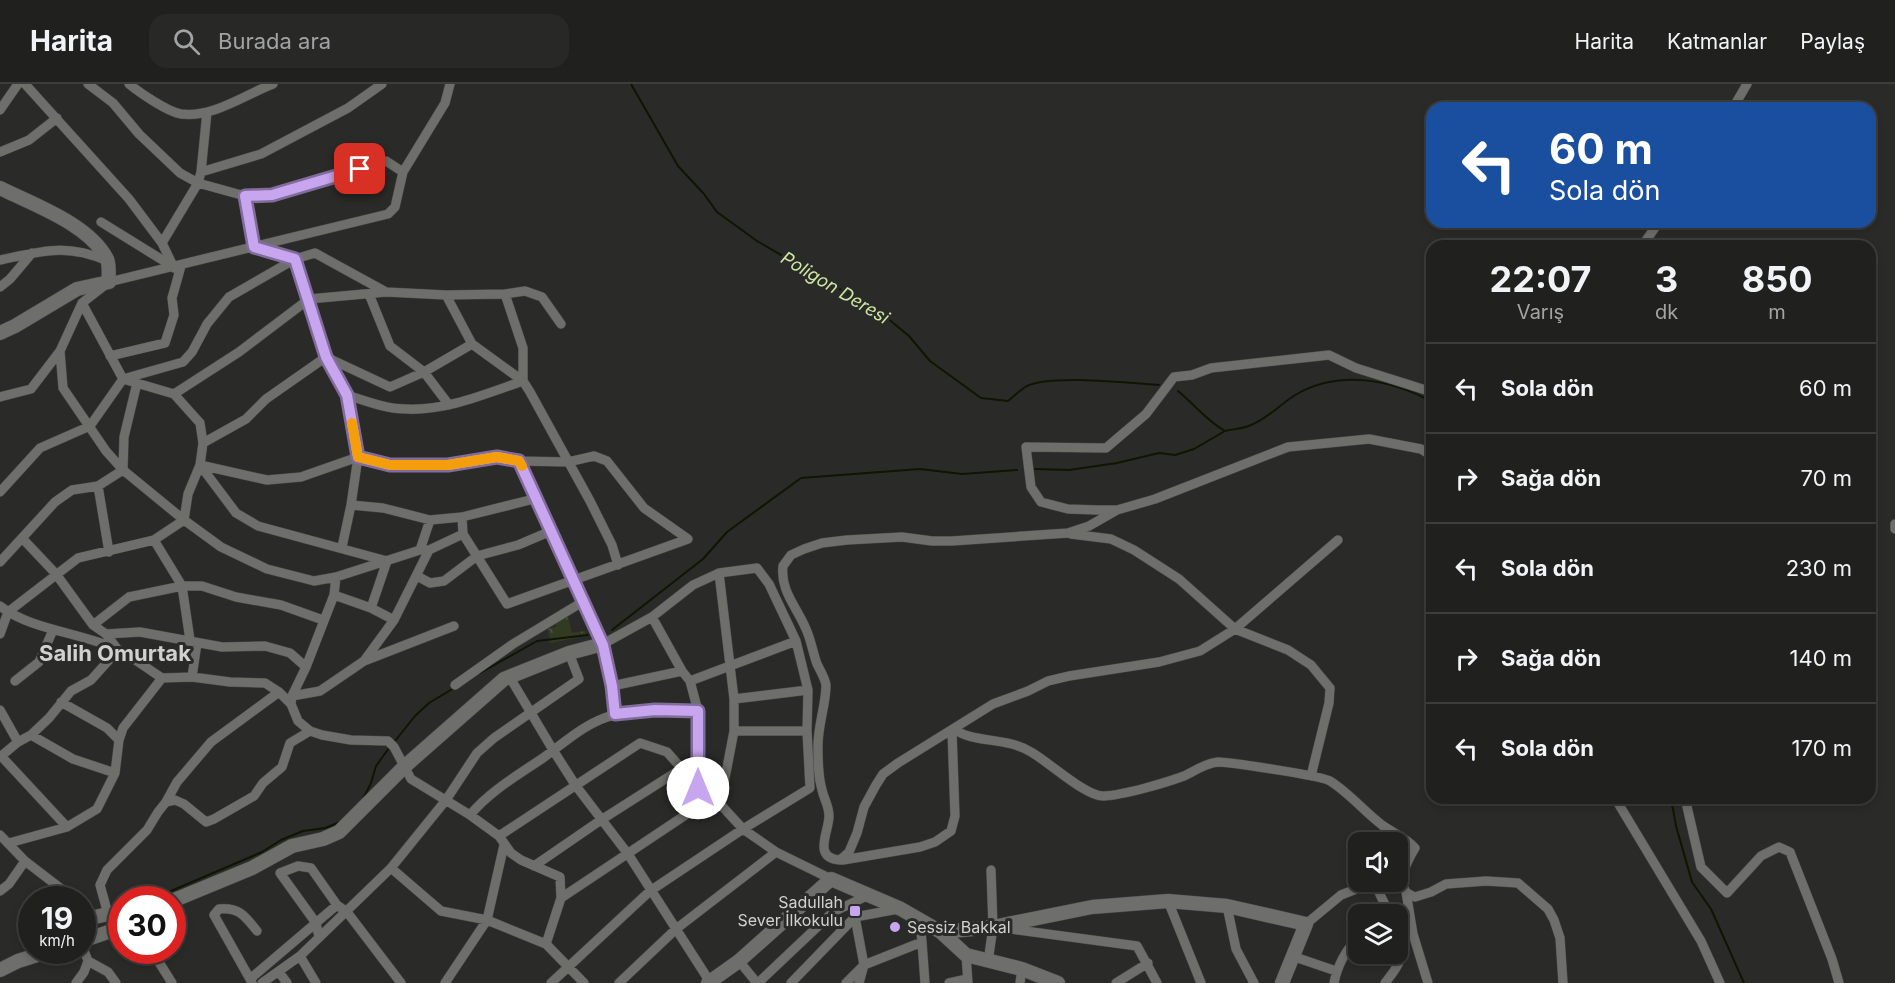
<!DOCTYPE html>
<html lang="tr">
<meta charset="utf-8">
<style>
:root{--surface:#20201e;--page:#282827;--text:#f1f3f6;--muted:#a2a3a4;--line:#3d3e3c}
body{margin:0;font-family:Inter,sans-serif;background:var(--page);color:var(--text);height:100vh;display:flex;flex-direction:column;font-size:22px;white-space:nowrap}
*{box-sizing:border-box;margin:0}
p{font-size:20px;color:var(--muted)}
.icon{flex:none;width:33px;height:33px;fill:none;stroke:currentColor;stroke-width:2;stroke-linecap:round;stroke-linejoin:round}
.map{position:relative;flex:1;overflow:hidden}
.details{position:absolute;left:1426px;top:156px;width:450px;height:564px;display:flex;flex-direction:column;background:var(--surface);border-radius:18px;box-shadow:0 3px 9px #0003,0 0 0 2px var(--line)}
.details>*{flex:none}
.hud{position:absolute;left:1426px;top:18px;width:450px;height:126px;border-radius:18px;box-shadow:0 3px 9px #0003,0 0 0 2px var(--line);background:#1a4fa0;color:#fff;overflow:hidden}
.tools{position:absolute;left:1348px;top:748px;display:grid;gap:12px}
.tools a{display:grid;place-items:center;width:60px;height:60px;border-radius:12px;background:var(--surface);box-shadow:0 3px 9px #0003,0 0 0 2px var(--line);font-size:30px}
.speed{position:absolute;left:18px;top:802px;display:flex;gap:12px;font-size:30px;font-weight:700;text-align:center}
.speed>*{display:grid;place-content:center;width:78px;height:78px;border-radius:50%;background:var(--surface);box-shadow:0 3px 9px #0003,0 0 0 2px var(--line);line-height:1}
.speed small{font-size:15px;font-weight:400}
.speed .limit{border:9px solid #d22;background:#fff;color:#111}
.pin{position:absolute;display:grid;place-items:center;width:51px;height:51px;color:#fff;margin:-26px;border-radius:12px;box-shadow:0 3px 9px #0006}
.me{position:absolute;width:66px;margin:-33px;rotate:0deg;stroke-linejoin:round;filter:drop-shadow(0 0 4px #0008)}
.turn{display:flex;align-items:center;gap:21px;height:126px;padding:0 24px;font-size:27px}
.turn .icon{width:78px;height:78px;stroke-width:2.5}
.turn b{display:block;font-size:42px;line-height:51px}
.eta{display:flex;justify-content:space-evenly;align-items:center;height:102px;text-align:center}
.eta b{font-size:36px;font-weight:700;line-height:42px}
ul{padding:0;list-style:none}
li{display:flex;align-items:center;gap:18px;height:90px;padding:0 24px;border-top:2px solid var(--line)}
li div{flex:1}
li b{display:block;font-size:22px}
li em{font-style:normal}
header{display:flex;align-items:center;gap:36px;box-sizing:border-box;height:84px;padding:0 30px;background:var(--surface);border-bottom:2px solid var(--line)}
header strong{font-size:28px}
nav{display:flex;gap:33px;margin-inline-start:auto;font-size:21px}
.search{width:420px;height:54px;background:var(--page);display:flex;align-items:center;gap:15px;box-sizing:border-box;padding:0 21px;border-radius:18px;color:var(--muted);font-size:22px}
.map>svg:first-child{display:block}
.forest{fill:url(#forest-crowns)}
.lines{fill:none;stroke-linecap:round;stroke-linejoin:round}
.stream{stroke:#0e1600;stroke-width:2}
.street-casing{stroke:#474946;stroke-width:10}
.secondary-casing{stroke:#474946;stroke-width:15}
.street{stroke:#6e6f6b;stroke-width:9}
.secondary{stroke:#6e6f6b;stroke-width:14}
.route-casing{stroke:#816c9b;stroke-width:15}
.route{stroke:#c7a6ef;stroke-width:10}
.slow{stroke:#f59e0b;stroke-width:10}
.poi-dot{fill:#c7a6ef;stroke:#2a2b28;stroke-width:2}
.labels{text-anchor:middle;stroke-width:6;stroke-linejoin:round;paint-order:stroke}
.poi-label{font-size:16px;fill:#d1d2cf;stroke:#2a2b28;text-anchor:end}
.water-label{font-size:18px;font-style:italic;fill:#cfe8a4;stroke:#2a2b28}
.district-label{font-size:22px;font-weight:bold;fill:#d1d2cf;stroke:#2a2b28}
</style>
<header>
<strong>Harita</strong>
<div class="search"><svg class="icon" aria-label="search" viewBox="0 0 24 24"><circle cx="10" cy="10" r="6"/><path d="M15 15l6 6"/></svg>Burada ara</div>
<nav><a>Harita</a><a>Katmanlar</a><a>Paylaş</a></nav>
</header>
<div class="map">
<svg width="1895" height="899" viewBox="0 0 1895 899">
<defs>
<pattern id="forest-crowns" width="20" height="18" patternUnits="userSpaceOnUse" patternTransform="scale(1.5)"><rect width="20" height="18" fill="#323b22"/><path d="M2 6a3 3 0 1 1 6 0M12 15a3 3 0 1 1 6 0" fill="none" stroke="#4f5641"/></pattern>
</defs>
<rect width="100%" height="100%" fill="#2a2b28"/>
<path class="forest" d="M568,533L572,549L585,547L586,552L550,559L548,545L556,543L555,536Z"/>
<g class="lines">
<path class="stream" d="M631,0L678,82L704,110L717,128L757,157L881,229L909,252L930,277L981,314L1008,317C1014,312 1020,306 1027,302C1050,290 1130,299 1159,301
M1178,307C1194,320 1207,337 1225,347C1233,345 1243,345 1251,341C1269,334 1281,319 1297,310C1339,286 1391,295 1432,318
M1035,385L1069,386L1117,379L1159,369L1175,371L1194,365L1225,347
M612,546L703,475L727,448L801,394L920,385L962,390L1017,386
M480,589L537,557L588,551
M395,657L415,632L429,619L454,604
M1671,714L1676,742L1692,798L1711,825L1744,899
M363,715L371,699L376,682L389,664
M119,816L122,812L157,813L262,768L281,756L303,747L325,744L340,738"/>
<g class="street-casing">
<path id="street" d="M25,0L129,115L162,159L174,184
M88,0L113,19L139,50L180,89L198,99L245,112L272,111L386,77L403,88
M129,0C140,9 168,28 181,30C213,34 244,11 273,0
M1733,24L1747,0
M0,26L18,0
M0,68L29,56L57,34
M201,88L261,70L348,24L382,0
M245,112L253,163L295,175L315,169L386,208L446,211L505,210L525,207L542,213L561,240
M101,138L172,182
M162,159L198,99L201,88L207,28
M1642,162L1659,138
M0,176C43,167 66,159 108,177
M0,203L10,195L32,169
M369,210L390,262L424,288L449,321
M446,211L472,260L523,297L530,308L590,417L612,461L618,481
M82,219L123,295L174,310
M60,267L63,304L106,367L123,386L184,436L221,463L267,485L314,497L336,493L420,466H429L463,450L462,433L538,414
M110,272L165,259L174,231L172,214L181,182
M1432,308L1356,284L1329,271L1211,284L1192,291L1174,293L1146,330L1106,364L1026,363L1031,403L1041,418L1068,425L1097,426H1117L1155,415L1288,363L1369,355L1421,365L1432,372
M347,311C366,317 386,325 406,325C446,327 485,310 523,297V264L505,210
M0,313L31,305L60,267L82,219L109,198L388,130L395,123L403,88L445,19L450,0
M203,359L246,335L266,315L326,273L390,303L424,288L472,260
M519,377L603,560L612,602L615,631
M200,381L267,396L301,393L358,373L390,381H449L497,373L519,377L568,378L594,372L607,377L644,424L688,455L507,520L463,450
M200,381L236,429L258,442L387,477L371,524
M98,402L109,468
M0,408L40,364L90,342L123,295L183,278L192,268L207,240L229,213L295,175L326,273L347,311L358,373L351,421L342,463
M351,421L383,424L430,436L462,433
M1117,426L1089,442L1068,449L952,457H932L902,453L847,456L822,459L804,465L791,471L783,482C780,507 797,523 806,545C811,556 813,569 817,580C820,586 825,594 826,601C826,622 817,643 818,665C818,679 818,692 822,706C824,715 829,722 829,732C829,748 812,774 840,776L849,768L857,749L864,723L876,701L883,690L898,679L993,620L1028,607L1048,597L1069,592L1159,578L1200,567L1235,545L1338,456
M1895,440V445
M1071,450L1111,455L1134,466L1179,495L1235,545L1288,566L1311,581L1330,604L1329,619L1311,692
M154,456L182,502L190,556
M420,466L430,436
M0,478L55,418L72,406L98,402L123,386L124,353L137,299
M719,489L734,615V647L720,720
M417,492L430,499L444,497L477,472L518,461L551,447
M336,493L334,511L306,583L292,612L291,620L298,637L310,647L322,651L351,656L388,657L394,663L411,695L470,731L499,752L511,769L521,776L560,793L561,814L546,860L584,899
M334,511L371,524L394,536
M0,522C30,546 84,549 119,566C134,574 148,585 162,594
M652,533L682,587L690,597L698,627V703
M93,541L129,513L182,502H202L236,513L281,521L323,536
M0,550L8,528L78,474L154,456L184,436L188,410L200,381L203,359L200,339L174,310L239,268L309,215L386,208
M106,550L140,548L222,563L265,562L290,569L306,583
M364,577L394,536L429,466
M509,592L553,666L576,702L628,770L710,898
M192,593L197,559
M15,597L39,578L53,546
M690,597L796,557
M455,601L513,560L584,517
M612,602L682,587
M292,612L320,607L364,577L454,542
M734,615L808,606
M61,618L107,644L119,656
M0,626L18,658L0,673
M954,645C974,660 1005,652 1031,668C1049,678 1086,713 1104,712C1124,711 1165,699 1184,692C1195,687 1205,679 1218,678C1229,678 1323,692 1330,697C1348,708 1365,728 1382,741C1393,749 1406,754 1415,764C1409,774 1397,796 1406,808C1407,809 1414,813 1415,813L1431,808L1446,800L1486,797L1518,799L1548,825L1554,836L1560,854L1563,899
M734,647H807
M31,651L73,675L115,689
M18,658L31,651L49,634L71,607L91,596L118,566L106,550L93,541L56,490L22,454
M2,673L67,743
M1615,714L1701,857L1720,899
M1685,714L1701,783L1727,809L1761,772L1779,763L1790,768L1832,875L1839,899
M166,718L177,698L211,658L279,608
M470,731C490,707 518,691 543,674C565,658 588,637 614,631C641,624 671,626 698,627
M0,751L25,777L68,810L70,816
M499,752L640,659L667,668L698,703L720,720L743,745L776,768L831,795
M9,759L67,743L97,725L115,689L119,656L123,644L162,594L192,593L230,598L265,599L279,608L291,620
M843,776L920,763L935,758L951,747L955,732L952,647
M534,782L601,736L681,685
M391,784L441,827L487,836L546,860
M0,807L9,800L25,777
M1406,808L1413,850L1428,899
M561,814L711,714
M1168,817L1201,899
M1227,822L1236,865L1254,899
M108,830L100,801L107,786L147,746L158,728L166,718L175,716L184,720L206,738L214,735L254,712L263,699L282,683L290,659L310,647
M1306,840L1341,811L1374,798L1390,831
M1003,844L1137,862L1157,899
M319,853L316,839L280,789L298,782L311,784L337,821L347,828L401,899
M922,858L925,899
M82,861L88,877L108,888L116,899
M152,867L172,899
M966,871L968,899
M300,872L316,899
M1292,872L1336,887
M739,877L757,899
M988,878L993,843L991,786
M279,888L287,899
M250,895L214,831L219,825C239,823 245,832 257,847
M76,899L84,888L88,877
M252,899L250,895L337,821
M262,899L300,872L391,784L446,716L477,669L494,654L579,595L569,569
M445,899L487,836L504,761
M551,899L650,807L743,745L810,704L807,647L808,606L796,557L769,500L757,484L719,489L693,501L652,533L603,560
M619,899L676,845L776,768
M758,899L833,828L869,811
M791,899L855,833L898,825
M846,899L864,881L855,833
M859,899L864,881L922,858L920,837
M949,899L967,895
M1020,899L1022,885
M1116,899L1148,879
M1334,899C1337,883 1346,864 1359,854
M1385,899C1398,882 1405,876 1398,854"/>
</g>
<g class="secondary-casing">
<path id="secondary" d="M0,104C34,121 89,140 107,175C110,182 108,192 109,198L77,205L15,242L0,249
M172,817L252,784L292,762L323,755L339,748L404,683L504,595L569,569L603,560
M82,836L108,830L122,831
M941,848L993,843L1092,823L1168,817L1227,822L1306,840L1282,899
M82,857L111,847L122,840
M0,886L18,877L50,867
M708,899L739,877L831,795L901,825L941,848L966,871L1022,885L1058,899"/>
</g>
<use href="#street" class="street"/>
<use href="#secondary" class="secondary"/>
</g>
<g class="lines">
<g class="route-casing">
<path id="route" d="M360,85L272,111L245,112L254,163L295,175L326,273L347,311L358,373L390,381H448L497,373L519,377L603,561L612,602L615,630L655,626L698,627V704"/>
</g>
<use href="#route" class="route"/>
<path class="slow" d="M352,339L358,373L390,381H448L497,373L519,377L522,382"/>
</g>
<g class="poi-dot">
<rect x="849" y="821" width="12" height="12" rx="3"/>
<circle cx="895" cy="843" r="6"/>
</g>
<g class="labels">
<g class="poi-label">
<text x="843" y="824">Sadullah<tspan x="843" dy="18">Sever İlkokulu</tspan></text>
<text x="907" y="849" text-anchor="start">Sessiz Bakkal</text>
</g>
<g class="water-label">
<text transform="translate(835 204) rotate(31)" y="6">Poligon Deresi</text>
</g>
<g class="district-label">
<text x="115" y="577">Salih Omurtak</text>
</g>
</g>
</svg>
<div class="tools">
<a><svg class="icon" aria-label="sound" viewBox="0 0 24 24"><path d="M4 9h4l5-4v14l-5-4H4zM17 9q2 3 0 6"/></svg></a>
<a><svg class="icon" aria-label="layers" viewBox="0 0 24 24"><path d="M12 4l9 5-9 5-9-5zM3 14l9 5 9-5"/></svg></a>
</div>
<div class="speed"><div>19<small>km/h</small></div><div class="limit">30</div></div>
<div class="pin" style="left:360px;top:85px;background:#d93025"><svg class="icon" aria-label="arrive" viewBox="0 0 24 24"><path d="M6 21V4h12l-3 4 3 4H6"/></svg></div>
<svg class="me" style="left:698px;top:704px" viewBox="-20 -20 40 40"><circle r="19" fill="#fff"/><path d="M0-13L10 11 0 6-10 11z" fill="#c7a6ef"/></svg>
<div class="hud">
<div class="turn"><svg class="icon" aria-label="left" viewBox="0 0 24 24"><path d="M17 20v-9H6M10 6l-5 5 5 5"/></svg><div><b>60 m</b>Sola dön</div></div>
</div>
<section class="details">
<div class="eta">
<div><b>22:07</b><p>Varış</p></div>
<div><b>3</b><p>dk</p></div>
<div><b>850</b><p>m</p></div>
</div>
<ul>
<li><svg class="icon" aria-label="left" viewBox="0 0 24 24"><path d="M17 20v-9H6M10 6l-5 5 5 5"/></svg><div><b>Sola dön</b></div><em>60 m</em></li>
<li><svg class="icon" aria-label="right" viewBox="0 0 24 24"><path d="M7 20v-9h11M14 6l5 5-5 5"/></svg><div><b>Sağa dön</b></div><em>70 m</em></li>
<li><svg class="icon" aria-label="left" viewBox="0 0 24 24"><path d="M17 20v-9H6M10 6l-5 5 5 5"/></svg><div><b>Sola dön</b></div><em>230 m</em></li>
<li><svg class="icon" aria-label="right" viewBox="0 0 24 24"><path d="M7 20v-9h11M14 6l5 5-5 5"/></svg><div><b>Sağa dön</b></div><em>140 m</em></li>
<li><svg class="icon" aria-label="left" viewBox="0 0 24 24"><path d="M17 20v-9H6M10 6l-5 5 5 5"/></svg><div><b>Sola dön</b></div><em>170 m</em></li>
</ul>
</section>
</div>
